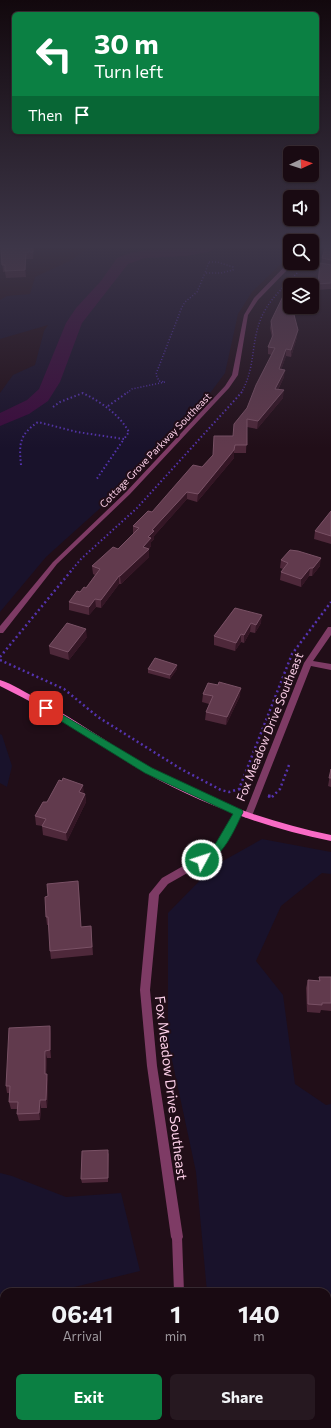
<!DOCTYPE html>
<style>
:root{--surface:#190a12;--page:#261820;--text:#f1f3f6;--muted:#9f9a9f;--line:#372b32;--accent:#0b8043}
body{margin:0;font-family:Commissioner,sans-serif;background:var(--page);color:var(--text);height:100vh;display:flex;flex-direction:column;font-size:15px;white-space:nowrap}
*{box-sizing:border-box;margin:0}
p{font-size:13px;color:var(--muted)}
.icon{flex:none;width:22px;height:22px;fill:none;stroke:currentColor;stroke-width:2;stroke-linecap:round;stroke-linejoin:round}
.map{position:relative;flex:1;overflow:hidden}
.drawer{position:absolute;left:0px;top:1288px;width:331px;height:140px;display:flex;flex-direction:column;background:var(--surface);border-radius:12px 12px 0 0;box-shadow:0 1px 3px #0004,0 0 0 1px var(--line)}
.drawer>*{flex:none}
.hud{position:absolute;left:12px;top:12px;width:307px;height:122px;border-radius:6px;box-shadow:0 1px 3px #0004,0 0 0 1px var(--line);background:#0b8043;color:#fff;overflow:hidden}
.needle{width:26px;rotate:87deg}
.buttons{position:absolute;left:283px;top:146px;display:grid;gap:8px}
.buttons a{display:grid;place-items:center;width:36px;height:36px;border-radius:6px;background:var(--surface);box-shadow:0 1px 3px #0004,0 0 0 1px var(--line);font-size:20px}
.pin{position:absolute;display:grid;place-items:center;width:34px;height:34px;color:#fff;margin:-17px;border-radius:8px;box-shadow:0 2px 6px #0006}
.me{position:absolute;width:44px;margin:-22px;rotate:50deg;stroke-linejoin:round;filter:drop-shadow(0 0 3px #0008)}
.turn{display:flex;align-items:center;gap:14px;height:84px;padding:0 16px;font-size:18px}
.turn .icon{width:52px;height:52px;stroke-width:2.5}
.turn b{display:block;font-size:28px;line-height:34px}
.then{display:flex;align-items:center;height:38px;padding:0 16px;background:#0003;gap:8px;font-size:15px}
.eta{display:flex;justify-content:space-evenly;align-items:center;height:68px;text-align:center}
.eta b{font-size:24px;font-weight:700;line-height:28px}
.primary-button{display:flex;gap:8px;margin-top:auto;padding:8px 16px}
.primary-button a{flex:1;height:46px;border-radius:6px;background:var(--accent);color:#fff;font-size:16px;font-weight:700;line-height:46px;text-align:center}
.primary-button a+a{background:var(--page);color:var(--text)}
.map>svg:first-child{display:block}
.green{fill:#19122b}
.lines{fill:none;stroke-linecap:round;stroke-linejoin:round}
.river{fill:#3b0b3d;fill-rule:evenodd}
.path-far3{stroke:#5433ae;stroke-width:1.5;stroke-dasharray:1 2;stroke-linecap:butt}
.path-far2{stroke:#5433ae;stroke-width:2;stroke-dasharray:1.5 2.5;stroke-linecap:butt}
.path-far1{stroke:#5433ae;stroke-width:2.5;stroke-dasharray:2 3;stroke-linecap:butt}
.path{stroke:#5433ae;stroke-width:3;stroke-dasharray:2.5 3.5;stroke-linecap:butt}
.service{stroke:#7e3b65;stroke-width:10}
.minor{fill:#7e3b65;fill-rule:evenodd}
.secondary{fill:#f96bc6;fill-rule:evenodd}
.wall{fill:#4e283a}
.shaded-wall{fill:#341625}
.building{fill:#613a4d;stroke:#795165}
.route{fill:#0b8043;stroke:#07532c}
.labels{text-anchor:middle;stroke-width:4;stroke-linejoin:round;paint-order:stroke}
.far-street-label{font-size:10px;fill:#fdd0e9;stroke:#210e18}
.street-label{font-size:12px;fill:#fdd0e9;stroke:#210e18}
.near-street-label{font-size:14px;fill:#fdd0e9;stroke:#210e18}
</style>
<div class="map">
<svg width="331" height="1428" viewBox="0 0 331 1428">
<rect width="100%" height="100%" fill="#210e18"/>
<path class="green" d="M88,248H227V250L290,248V255L252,292L238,314L225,373L205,400L127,484L46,557L0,612V393L13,375L35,365L44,331L48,325L0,339V300L7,296L30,294L35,277L72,260Z
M0,734L2,735L12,766L7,787L0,783Z
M262,839L331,852V874L322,873L281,906L256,961L283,995L295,1084L326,1105L331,1104V1428H220L219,1424H327V1292H207L196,1172L168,1041V913L214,866Z
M0,1173L12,1176L66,1197L121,1193L140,1271L54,1292H4V1424H82L83,1428H0Z"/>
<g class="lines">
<path class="river" d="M214,248L212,251L187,256L145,258L128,264L82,323L60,382L48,401L29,414L0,426V413L27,400L39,389L66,323L76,308L101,281L117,258L130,253L145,250Z"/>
<path class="path-far3" d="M209,262H217L233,267V270L221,273H205Z
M127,393L132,389L165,382L159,381L156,374L182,307L185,302L197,292L205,273
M241,393C255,370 251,345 260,321C267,301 284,287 298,272"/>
<path class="path-far2" d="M108,406L128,392
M53,407L60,402L83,393C102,403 118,413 129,432L124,439
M21,465C19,444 19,435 38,422L77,432L124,439L96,480
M70,572L81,559L137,508L242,392"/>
<path class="path-far1" d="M0,657L71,571
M0,660L64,689L98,717L181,769L221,790L229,792L239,789L292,654L331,602
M239,789L248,791
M268,796L270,797
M272,797L280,789L289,765"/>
<path class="path" d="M268,796H273"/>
<path class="service" d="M177,1237L179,1292
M185,1424V1428"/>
<path class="minor" d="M289,262L331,268V270L292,265L258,300L248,315L238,375L229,388L130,494L57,564L3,633H0V626L53,562L126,492L225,386L232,375L244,315L254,298Z
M328,627H331V635L313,661L331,664V670L311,666L252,816L251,818H245L244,816L304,663Z
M239,809L242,810L243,812L223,847L205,863L168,884L159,895L150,990L157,1066L183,1237L181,1241L177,1243L173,1241L171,1237L147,1066L140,990L149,894L162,878L199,857L217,843L236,810Z"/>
<path class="secondary" d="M0,680C13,684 26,693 38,699C74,719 107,742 142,763C199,798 265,821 331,835V841C266,828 204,805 146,773C127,763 109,749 90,737C61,718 31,701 0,686Z"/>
</g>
<path class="wall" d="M1,248H34L33,259H26V277L6,278L5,272H3Z
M331,248V289L317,290V292L320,263L321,264L322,258Z
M290,307H310L308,312L305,314L294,312L297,337L291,357L286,356L281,370L284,377L278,390L283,398L257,429L247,427L246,453H234V458L197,502L187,499L154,536V539L151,542V546L149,549V557L121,584H119L101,608L96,607L89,615L69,610V602L86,588L95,575L93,574L92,566L118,549L133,534V526L152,512L202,467L233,436L247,408L272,355L268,354V347L272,338L270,328L271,321Z
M331,511V544L314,539L315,531Z
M281,560L320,566L312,576H309L301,587L280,580L281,572L283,569L280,568Z
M235,608L261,623L255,633L250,632L244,643L241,642L235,651L214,645V636Z
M87,637L69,660L50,654L49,646Z
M148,669H177L170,679L148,673Z
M218,685L240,696L226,725L205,720L206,712L209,704L202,702L203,694Z
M331,769V787L328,786Z
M83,785V793L85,794L86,802L67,841L43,835L42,826L36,825L35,816L47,802Z
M79,889L81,927L91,926L93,955L51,959L50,951L49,925H47L46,917Z
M319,977H331V1011L321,1010L320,1013L307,1012L306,988L308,980L319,981Z
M51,1033V1058H47L46,1074L48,1081L47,1108H41L40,1120L19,1121L17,1114V1109H11L9,1102L10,1093H7L6,1086Z
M109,1153L108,1182L82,1183L81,1179Z"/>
<path class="shaded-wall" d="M33,248H34L33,259Z
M26,252V277L25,270Z
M318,285L317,292L312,303V297Z
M306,307H310L308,312L305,314Z
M298,330L297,337L291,357V350Z
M286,349V356L279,376V369Z
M285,370L284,377L274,397L275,389Z
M284,390L283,398L257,429L258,421Z
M234,450V458L197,502L198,494Z
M187,492V499L154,536V539L151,542V546L149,549V557L121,584L120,576L143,547L152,530Z
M321,558L320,566L312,576L313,568Z
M310,568L309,576L301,587V579Z
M119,576V584L101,608V600Z
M95,599L96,607L89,615V607Z
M262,615L261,623L255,633L256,625Z
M251,623L250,632L244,643V635Z
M86,629L87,637L69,660L68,652Z
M241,634V642L235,651L236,643Z
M177,665V669L170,679V675Z
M241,688L240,696L226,725L227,717Z
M83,785L84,793L80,801L79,792Z
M85,794L86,802L67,841L66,833Z
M50,1026L51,1033V1058L50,1050Z
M45,1051L47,1058L46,1082L45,1074Z
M47,1074L48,1081L47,1108L46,1100Z
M40,1100L41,1108L40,1120L39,1113Z"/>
<path class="building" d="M1,248H33V252H26L25,270L5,271V265H2Z
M325,248H331V260L322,258Z
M320,263L331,265V283L318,284Z
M296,281L318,285L312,297V285H293Z
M287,288L288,290L290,288V307H292L298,330L291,350L286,349L279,369L285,370L275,389L284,390L258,421L247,419V445H235L234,450L198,494L187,492L152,530L154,531L148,537L151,538L143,547L149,549L120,576H119L101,600L95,599L89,607L69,602L77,591L80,592L84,587L86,588L100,569L92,566L113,547L118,549L139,528L133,526L148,511L152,512L193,465L202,467L213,455L214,436H233L234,424L247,408L256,385L275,348L268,347L273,335L271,321Z
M331,511V536L315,531Z
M290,550L298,551L321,558L313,568H310L301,579L281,572L288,563L281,560Z
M235,608L262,615L256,625L251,623L244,635L241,634L236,643L214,636Z
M67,623L86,629L68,652L49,646Z
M155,658L177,665L170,675L148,669Z
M219,682L241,688L227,717L206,712L213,696L203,694L208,683L218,685Z
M331,769V778H329Z
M63,778L83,785L79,792L85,794L66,833L42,826L46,819L35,816L43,802H47L59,780L62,781Z
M78,881L81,927L91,926L92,947L50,951L48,917H46L45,897L48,896L47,884Z
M319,977H331V1003H322V1005L308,1004V980L320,981Z
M50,1026V1050L45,1051V1074H47L46,1100H40L39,1113L17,1114L18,1102H9L10,1086H6L9,1028Z
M108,1150V1178L81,1179L82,1151Z"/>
<linearGradient id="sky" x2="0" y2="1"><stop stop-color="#12080d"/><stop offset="0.55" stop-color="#3d3648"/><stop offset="1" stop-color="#3d3648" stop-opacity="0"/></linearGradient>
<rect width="331" height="448" fill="url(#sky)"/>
<path class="route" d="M46,705L152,768L242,810L243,812C234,830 224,857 202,864L197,860L216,843L233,814L145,773L43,710L42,708Z"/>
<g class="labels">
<g class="far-street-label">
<text transform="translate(155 450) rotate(-46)" y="4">Cottage Grove Parkway Southeast</text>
</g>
<g class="street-label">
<text transform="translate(270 727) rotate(-68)" y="4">Fox Meadow Drive Southeast</text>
</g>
<g class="near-street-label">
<text transform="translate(171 1088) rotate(83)" y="5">Fox Meadow Drive Southeast</text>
</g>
</g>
</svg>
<div class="buttons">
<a><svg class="needle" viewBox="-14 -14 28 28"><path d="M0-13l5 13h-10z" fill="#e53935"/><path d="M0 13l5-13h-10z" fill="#9f9a9f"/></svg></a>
<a><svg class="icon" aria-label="sound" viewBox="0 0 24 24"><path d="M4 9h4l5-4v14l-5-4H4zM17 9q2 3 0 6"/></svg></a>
<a><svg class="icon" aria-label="search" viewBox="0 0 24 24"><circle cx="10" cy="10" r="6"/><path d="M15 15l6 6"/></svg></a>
<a><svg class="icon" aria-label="layers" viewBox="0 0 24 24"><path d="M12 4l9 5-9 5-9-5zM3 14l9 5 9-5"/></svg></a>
</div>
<div class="pin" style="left:46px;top:708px;background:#d93025"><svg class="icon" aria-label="arrive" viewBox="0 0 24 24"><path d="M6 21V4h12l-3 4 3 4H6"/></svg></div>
<svg class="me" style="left:202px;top:860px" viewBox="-20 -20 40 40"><circle r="17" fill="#0b8043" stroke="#fff" stroke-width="3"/><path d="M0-11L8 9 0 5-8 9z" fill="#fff"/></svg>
<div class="hud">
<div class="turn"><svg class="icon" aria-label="left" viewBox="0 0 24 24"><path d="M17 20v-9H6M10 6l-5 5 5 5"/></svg><div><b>30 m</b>Turn left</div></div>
<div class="then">Then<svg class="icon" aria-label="arrive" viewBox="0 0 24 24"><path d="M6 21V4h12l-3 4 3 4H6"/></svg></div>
</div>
<section class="drawer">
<div class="eta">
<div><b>06:41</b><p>Arrival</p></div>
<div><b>1</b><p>min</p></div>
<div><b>140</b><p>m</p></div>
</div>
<div class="primary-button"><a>Exit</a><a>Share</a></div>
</section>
</div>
